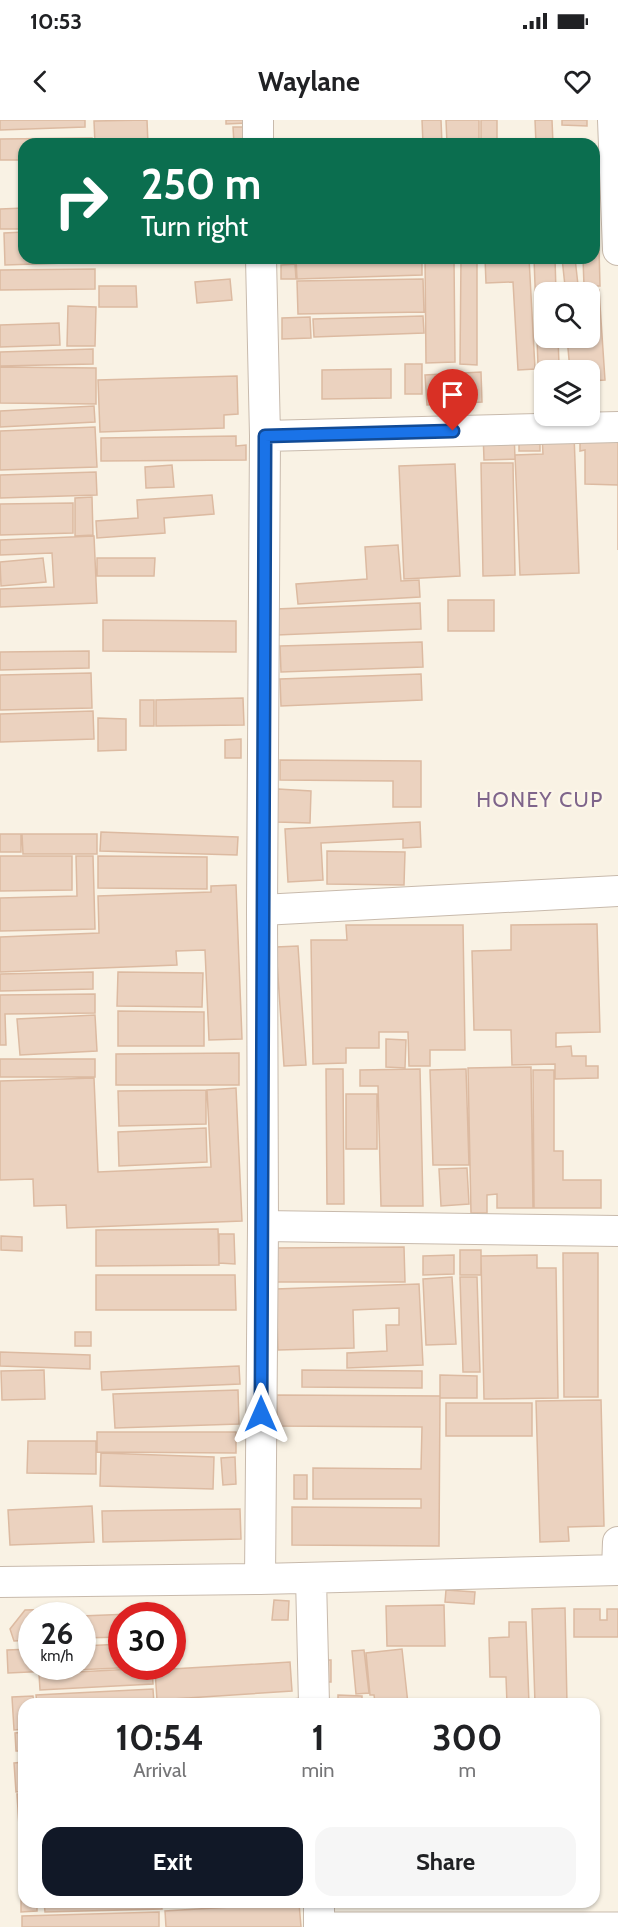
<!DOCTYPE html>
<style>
:root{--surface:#fff;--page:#f6f6f6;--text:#202124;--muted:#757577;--accent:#111827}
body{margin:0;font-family:Cabin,sans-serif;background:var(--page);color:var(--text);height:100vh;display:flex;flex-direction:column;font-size:22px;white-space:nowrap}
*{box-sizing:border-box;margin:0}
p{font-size:20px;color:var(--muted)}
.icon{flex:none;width:33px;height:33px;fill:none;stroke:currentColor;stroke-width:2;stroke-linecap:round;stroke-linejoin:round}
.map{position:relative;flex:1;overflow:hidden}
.sheet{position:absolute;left:18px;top:1578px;width:582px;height:210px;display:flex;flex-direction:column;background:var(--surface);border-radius:18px;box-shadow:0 2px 4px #0004}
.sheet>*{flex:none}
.hud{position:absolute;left:18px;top:18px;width:582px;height:126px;border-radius:18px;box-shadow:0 2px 4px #0004;background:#0b6e4f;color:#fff;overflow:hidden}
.buttons{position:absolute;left:534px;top:162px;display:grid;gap:12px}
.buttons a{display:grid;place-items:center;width:66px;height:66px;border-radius:12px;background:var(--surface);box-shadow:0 2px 4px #0004;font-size:30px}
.speed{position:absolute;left:18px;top:1482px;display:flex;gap:12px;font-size:30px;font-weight:700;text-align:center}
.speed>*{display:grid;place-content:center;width:78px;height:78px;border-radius:50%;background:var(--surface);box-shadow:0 2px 4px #0004;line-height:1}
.speed small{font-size:15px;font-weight:400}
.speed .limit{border:9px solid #d22;background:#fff;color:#111}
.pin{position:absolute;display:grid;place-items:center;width:51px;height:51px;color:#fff;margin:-62px -26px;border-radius:50% 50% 50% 0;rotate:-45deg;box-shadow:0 0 6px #0007}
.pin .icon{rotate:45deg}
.me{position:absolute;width:66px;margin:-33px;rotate:0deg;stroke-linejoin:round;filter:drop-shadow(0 0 4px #0008)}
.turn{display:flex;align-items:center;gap:21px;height:126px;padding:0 24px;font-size:27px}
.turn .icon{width:78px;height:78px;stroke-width:2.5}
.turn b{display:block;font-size:42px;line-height:51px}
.eta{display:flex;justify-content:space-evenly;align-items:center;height:102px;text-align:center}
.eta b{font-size:36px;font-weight:800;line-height:42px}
.action{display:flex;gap:12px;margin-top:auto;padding:12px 24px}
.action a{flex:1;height:69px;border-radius:18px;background:var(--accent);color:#fff;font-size:24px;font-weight:800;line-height:69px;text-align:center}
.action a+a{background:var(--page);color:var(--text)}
.status{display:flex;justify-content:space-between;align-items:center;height:42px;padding:0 30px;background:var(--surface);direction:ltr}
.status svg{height:16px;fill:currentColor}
header{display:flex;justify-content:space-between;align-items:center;height:78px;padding:0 24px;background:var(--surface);font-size:27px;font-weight:800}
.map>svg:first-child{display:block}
.building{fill:#ebd2bf;stroke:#dcbaa1;stroke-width:1.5}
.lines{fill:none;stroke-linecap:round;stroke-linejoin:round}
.service-casing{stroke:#c8baac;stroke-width:17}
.minor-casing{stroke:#c8baac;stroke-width:32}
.service{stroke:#fff;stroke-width:15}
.minor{stroke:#fff;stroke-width:30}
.route-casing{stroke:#114b97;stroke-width:15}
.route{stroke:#1a73e8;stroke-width:10}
.labels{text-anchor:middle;stroke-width:4.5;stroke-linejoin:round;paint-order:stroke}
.quarter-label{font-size:21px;letter-spacing:1.5px;fill:#7f658b;stroke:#fcf6e9}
</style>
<div class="status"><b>10:53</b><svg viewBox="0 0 49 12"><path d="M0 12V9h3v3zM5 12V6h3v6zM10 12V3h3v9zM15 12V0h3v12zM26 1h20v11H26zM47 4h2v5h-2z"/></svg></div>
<header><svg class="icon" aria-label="back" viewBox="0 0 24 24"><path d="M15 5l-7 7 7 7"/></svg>Waylane<svg class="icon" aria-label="heart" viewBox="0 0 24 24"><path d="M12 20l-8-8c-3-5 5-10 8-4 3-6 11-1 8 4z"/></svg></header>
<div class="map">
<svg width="618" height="1807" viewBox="0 0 618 1807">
<rect width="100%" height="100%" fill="#f9f2e4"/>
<path class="building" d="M0,0H85V7L0,10Z
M147,0L148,24H95L94,1Z
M226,0H248V3L226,4Z
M422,0H441L442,24H423Z
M446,0H479V24H447Z
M481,0H497V24H481Z
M535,0H552L553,24H536Z
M562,0H587V6L562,5Z
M233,7H249L250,24H234Z
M92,18V24H24V40H0V19Z
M283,19H328V24H283Z
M24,88V109H0V89Z
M24,112V138H97V142L5,145L4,113Z
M594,128H599L600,166H584L583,138H594Z
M296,138H422V155L297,159Z
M425,138H454L455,242L426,243Z
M461,138H477V245L460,244Z
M485,138H529L535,249L518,250L513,162L486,163Z
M534,138H555L556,172H544V218H558L559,244L538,245Z
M562,138H575L578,165L565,166Z
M295,144L296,159H281V145Z
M95,149V169L0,170V150Z
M230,159L232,180L197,183L195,162Z
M423,159L424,192L298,194L297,161Z
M99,166H136L137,187H99Z
M599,170L605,260L590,261V250H570L567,218H590V172H570Z
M68,186L96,187L95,226H67Z
M423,196L424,213L314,217L313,199Z
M310,197L311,218L282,219V198Z
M59,203L60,225L0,227V205Z
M93,229V244L0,246V232Z
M405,244H422V274H405Z
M0,247L96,248V284L0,283Z
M391,249V278L322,279V250Z
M481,252L482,282L427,285L425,255Z
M237,256L238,294L224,295V308L100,312L98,260Z
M94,286L95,302L0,307V291Z
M95,307L97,347L0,350V311Z
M514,310L515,339L484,340L483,311Z
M574,314L579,453L520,455L515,335L543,334L542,315Z
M519,315L540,316V331H519Z
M236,316V326L246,325V340L101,341V318Z
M580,320L618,321V430V365L585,364V330L580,331Z
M481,343H513L515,455L483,456Z
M455,344L460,456L404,459L399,346Z
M172,345L174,367L146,368L145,347Z
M96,352L97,375L0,378V355Z
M212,375L214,394L164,398L165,413L97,418L96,401L138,398L137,380Z
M92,377L93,415L75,416V378Z
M73,383V413L0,415V384Z
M94,416L97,483L0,487V469L54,467L52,433L0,435V420Z
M398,425L401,461L419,460L420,477L298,484L296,464L367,459L365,427Z
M43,438L46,462L1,466L0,442Z
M97,438H155L154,456H97Z
M448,480H494V511H448Z
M420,483L421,509L277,515L276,489Z
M103,500L236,501V532L103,531Z
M422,522L423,547L281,552L280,526Z
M89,531V548L0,550V532Z
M91,553L92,588L0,590V555Z
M421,554L422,580L281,586L280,559Z
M243,578L244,605L156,606V580Z
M140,580H154V606H140Z
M93,591L94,619L0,622V594Z
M98,598L126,599V630L98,631Z
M241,619V638H225V620Z
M280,640L421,641V687H393V661L280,660Z
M278,669L311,671L310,703L277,702Z
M420,702L421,727L403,728V719L321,723L323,760L288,762L285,709Z
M101,712L238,717L237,735L100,731Z
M0,714H21V732H0Z
M22,714H97V734H23Z
M327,731L405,732L404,765L327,764Z
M0,736H72V770L0,771Z
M76,736H93L95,809L0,811V778L77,776Z
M98,736L207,737V769L98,768Z
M236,765L242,919L209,920L205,830L176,831L177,845L0,852V817L99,813L98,776L211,772V766Z
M597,804L600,912L556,913V927L571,926L572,936H586V946H598V958L555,959V944L512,945L511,910H474L472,831L511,830V805Z
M346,805H463L465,930H430V946H409L408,912H379V928H346V943L313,944L311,820H347Z
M298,826L306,945L284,946L276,827Z
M93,852V869L0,871V854Z
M118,852L203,853L202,887L117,886Z
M95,874V893L5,894L6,925H0V875Z
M118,891L204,892V926H118Z
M95,895L97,931L20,935L17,899Z
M386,919L406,920L405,948L386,947Z
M239,933V965H116V934Z
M0,939H95V957H0Z
M531,947L533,1088H497V1074L487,1075V1093H471L468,948Z
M326,949H343L344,1084H327Z
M420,949L423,1086H381L378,966H360V950Z
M466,949L469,1045H433L430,950Z
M533,950H554V1031H563V1060H601V1088H534Z
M94,958L98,1052L211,1047L207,970L236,968L242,1101L67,1108L66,1085L34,1086L33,1059L0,1060V961Z
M206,970V1004L119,1006L118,971Z
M346,974H377V1029H346Z
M206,1008L207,1042L119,1046L118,1012Z
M467,1048L469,1084L441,1086L439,1049Z
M218,1109L219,1145L96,1146V1110Z
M219,1114H234L235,1144L219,1143Z
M1,1116L22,1117V1131L1,1130Z
M404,1127L405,1162H274V1128Z
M460,1130H481V1155H460Z
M563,1133H598V1277H564Z
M454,1135V1154L423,1155V1136Z
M537,1135V1148H556L558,1278L484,1279L481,1136Z
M96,1155H235L236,1190H96Z
M452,1157L456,1224L426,1225L423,1159Z
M460,1157H477L480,1252H463Z
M419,1164L423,1245L347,1248V1233L387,1231L386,1205H399V1188L353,1190L354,1228L278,1230L276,1169Z
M75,1212H91V1226H75Z
M0,1232L90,1235V1249L0,1246Z
M239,1246L240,1264L102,1270L101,1252Z
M44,1250L45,1279L2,1280L1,1251Z
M302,1250L422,1251V1268L302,1267Z
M440,1255L477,1256V1278H440Z
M238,1270L239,1304L115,1308L113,1274Z
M277,1275L440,1276L439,1426L292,1425V1387L421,1388V1379H313V1348L421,1349L422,1307L277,1306Z
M601,1280L604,1406L568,1407L569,1421L540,1422L536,1281Z
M446,1283H532V1316H446Z
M97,1312H236V1333L97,1332Z
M28,1321H96V1354L27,1353Z
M101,1333L214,1337L213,1369L100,1366Z
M235,1337L236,1364L223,1365L221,1338Z
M294,1355H307V1379H294Z
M92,1386L94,1422L10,1425L8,1390Z
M240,1389L241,1419L103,1422L102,1391Z
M446,1470L475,1472L474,1484L445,1482Z
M274,1480L289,1481L288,1500H272Z
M444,1485L445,1526H387L386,1486Z
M565,1488L567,1584H535L532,1489Z
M61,1489L62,1496H32V1520L14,1521L10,1509L25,1490Z
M574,1489H600V1500H607V1489H618V1517H574Z
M156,1493V1496H122V1517L82,1518L81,1496Z
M509,1502H526L529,1584H507L506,1557H490L489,1518L509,1517Z
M122,1524V1546L141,1547L8,1553L7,1530L32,1529V1546H82V1526Z
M402,1529L408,1584H390V1580L375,1582L374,1575H370L366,1533Z
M364,1530L369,1573L356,1574L352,1531Z
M319,1540H331V1562H319Z
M290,1542L292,1571L157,1580L155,1550Z
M152,1548L153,1564L40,1570L39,1554Z
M153,1569L154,1584H37L36,1575Z
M338,1575L362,1576V1584H338Z
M33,1576L34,1584H24V1609L14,1610L12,1577Z
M302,1578L303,1584H284L283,1580Z
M279,1581V1584H234Z
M24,1612V1631H16L15,1613Z
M24,1642V1671L16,1672L14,1643Z
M17,1674H24V1706H19Z
M24,1715V1734H20L19,1716Z
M21,1736H24V1762H22Z
M21,1778H24V1782H37V1791L21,1792Z
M44,1782H161L162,1789L45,1792Z
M166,1782H246L166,1787Z
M299,1783L301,1807H166L165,1791Z
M159,1792V1807H22V1796Z"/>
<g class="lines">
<g class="service-casing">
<path id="service" d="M319,1800H618"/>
</g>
<g class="minor-casing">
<path id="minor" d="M258,0V24
M613,0L618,130
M261,138L265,316L262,790L618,771
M265,316L618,307
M262,790L263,1106
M617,1450L618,1422
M311,1458L314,1584
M260,1459L263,1106L618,1111
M0,1462L260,1459L618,1450
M319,1782V1807"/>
</g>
<use href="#service" class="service"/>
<use href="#minor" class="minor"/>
</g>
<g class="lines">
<g class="route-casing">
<path id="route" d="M261,1294L265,316L453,311"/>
</g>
<use href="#route" class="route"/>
</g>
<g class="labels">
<g class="quarter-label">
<text x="540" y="687">HONEY CUP</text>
</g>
</g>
</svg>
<div class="buttons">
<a><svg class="icon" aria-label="search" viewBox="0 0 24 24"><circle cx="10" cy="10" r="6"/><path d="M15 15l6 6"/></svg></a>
<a><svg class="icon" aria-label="layers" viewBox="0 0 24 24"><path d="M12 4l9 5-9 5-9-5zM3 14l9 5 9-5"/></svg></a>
</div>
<div class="speed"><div>26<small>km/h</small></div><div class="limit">30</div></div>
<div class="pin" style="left:453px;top:311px;background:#d93025"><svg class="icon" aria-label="arrive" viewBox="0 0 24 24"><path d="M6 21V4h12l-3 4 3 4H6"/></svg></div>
<svg class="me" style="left:261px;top:1294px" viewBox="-20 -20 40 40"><path d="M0-17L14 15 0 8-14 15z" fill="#1a73e8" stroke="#fff" stroke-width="4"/></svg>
<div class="hud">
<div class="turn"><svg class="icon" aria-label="right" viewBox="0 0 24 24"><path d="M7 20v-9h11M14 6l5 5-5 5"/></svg><div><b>250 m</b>Turn right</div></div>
</div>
<section class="sheet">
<div class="eta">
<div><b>10:54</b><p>Arrival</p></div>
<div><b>1</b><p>min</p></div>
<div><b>300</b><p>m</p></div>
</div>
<div class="action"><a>Exit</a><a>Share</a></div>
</section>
</div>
